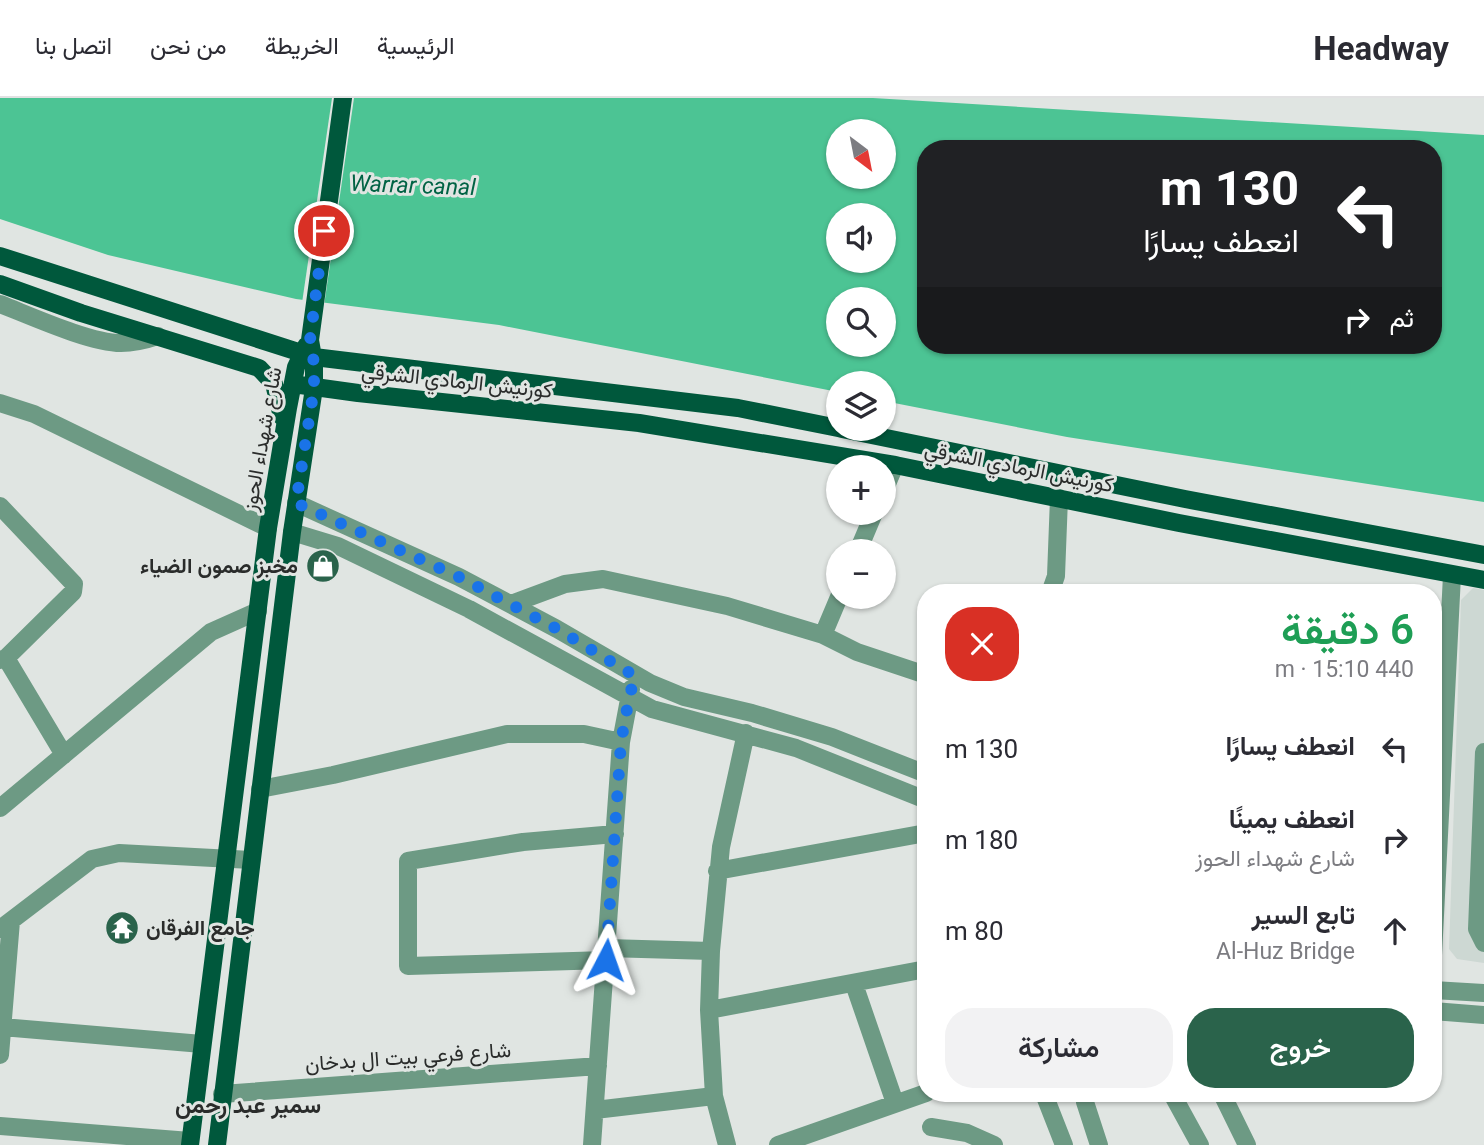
<!DOCTYPE html>
<html lang="ar">
<meta charset="utf-8">
<style>
:root{--surface:#fff;--page:#f2f2f3;--text:#2b2b33;--muted:#7c7c81;--line:#e1e1e2;--accent:#2a634b}
body{margin:0;font-family:Roboto,Vazirmatn,sans-serif;background:var(--page);color:var(--text);direction:rtl;height:100vh;display:flex;flex-direction:column;font-size:26px;white-space:nowrap}
*{box-sizing:border-box;margin:0}
p{font-size:23px;color:var(--muted)}
.icon{flex:none;width:38px;height:38px;fill:none;stroke:currentColor;stroke-width:2;stroke-linecap:round;stroke-linejoin:round}
.map{position:relative;flex:1;overflow:hidden;direction:ltr}
.drawer{position:absolute;left:917px;top:486px;width:525px;height:518px;display:flex;flex-direction:column;background:var(--surface);border-radius:28px;box-shadow:0 2px 5px #0004;direction:rtl}
.drawer>*{flex:none}
.top-card{position:absolute;left:917px;top:42px;width:525px;height:214px;border-radius:28px;box-shadow:0 2px 5px #0004;direction:rtl;background:#202124;color:#fff;overflow:hidden}
.needle{width:46px;rotate:148deg}
.tools{position:absolute;left:826px;top:21px;display:grid;gap:14px}
.tools a{display:grid;place-items:center;width:70px;height:70px;border-radius:50%;background:var(--surface);box-shadow:0 2px 5px #0004;font-size:35px}
.pin{position:absolute;display:grid;place-items:center;width:60px;height:60px;color:#fff;margin:-30px;border:4px solid #fff;border-radius:50%;box-shadow:0 2px 7px #0007}
.me{position:absolute;width:77px;margin:-38px;rotate:4deg;stroke-linejoin:round;filter:drop-shadow(0 0 5px #0008)}
.turn{display:flex;align-items:center;gap:24px;height:147px;padding:0 28px;font-size:32px}
.turn .icon{width:91px;height:91px;stroke-width:2.5}
.turn b{display:block;font-size:49px;line-height:60px}
.then{display:flex;align-items:center;height:66px;padding:0 28px;background:#0003;gap:14px;font-size:26px}
.round{display:grid;place-items:center;flex:none;width:74px;height:74px;border-radius:28px;background:var(--page)}
.head{display:flex;align-items:center;justify-content:space-between;height:119px;padding:0 28px}
h1{font-size:42px;font-weight:600;line-height:52px;color:#1e9e55}
.cta{display:flex;gap:14px;margin-top:auto;padding:14px 28px}
.cta a{flex:1;height:80px;border-radius:28px;background:var(--accent);color:#fff;font-size:28px;font-weight:600;line-height:80px;text-align:center}
.cta a+a{background:var(--page);color:var(--text)}
ul{padding:0;list-style:none}
li{display:flex;align-items:center;gap:21px;height:91px;padding:0 28px}
li div{flex:1}
li b{display:block;font-size:26px}
li em{font-style:normal}
header{display:flex;align-items:center;gap:42px;box-sizing:border-box;height:98px;padding:0 35px;background:var(--surface);border-bottom:2px solid var(--line)}
header strong{font-size:33px}
nav{display:flex;gap:38px;margin-inline-start:auto;font-size:24px}
.map>svg:first-child{display:block}
.built{fill:#cdd8d3}
.water{fill:#4cc494;fill-rule:evenodd}
.pier{fill:#e0e5e2}
.lines{fill:none;stroke-linecap:round;stroke-linejoin:round}
.minor{stroke:#6d9a84;stroke-width:18}
.major{stroke:#00583c;stroke-width:18}
.route{stroke:#1a73e8;stroke-width:12;stroke-dasharray:0 21.6}
.labels{text-anchor:middle;stroke-width:6;stroke-linejoin:round;paint-order:stroke}
.street-label{font-size:21px;fill:#2a2c2b;stroke:#e0e5e2}
.poi-label{font-size:21px;font-weight:bold;fill:#2a2c2b;stroke:#e0e5e2;text-anchor:end}
.water-label{font-size:23px;font-style:italic;fill:#006344;stroke:#e0e5e2}
.neighbourhood-label{font-size:23px;font-weight:bold;fill:#2a2c2b;stroke:#e0e5e2}
</style>
<header>
<strong>Headway</strong>
<nav><a>الرئيسية</a><a>الخريطة</a><a>من نحن</a><a>اتصل بنا</a></nav>
</header>
<div class="map">
<svg width="1484" height="1047" viewBox="0 0 1484 1047">
<rect width="100%" height="100%" fill="#e0e5e2"/>
<path class="built" d="M1473,490L1484,492V865L1457,861L1449,851L1461,502Z"/>
<path class="water" d="M0,0H873L1484,37V404L1067,339L884,303V285H838V294L499,227L296,201L108,157L0,121ZM838,33H884V79H838ZM926,51H1433V247H926ZM838,117H884V163H838ZM838,201H884V247H838Z"/>
<path class="pier" d="M332,0H354L324,208L302,205Z"/>
<g class="lines">
<path class="minor" d="M0,206C31,218 90,245 121,245C134,245 146,242 158,238
M0,305L34,316L268,430
M884,393L895,367
M296,405L459,479L557,531L650,585L684,599L752,615L832,639L926,676
M0,408L74,486L73,494L6,560L0,562
M292,434L338,448L469,511L652,611L796,650L926,702
M858,453L874,415
M1050,495L1056,478L1059,400
M511,506L565,486L603,481L727,508L823,537L857,554L926,577
M823,537L839,499
M6,560L64,657
M1484,654L1477,831L1484,845
M260,691L333,677L507,636H584L621,644
M0,710L211,534L258,513
M717,773L926,735
M0,831L92,761L119,755L251,762
M607,850L711,853
M1433,857L1452,477
M606,862L408,868V763L523,744L615,736
M854,886L895,1005
M1433,892L1484,895
M709,912L926,871
M1433,913L1484,917
M2,929L202,946
M0,957L11,823
M222,996L598,968
M1044,996L1064,1047
M1172,996L1200,1047
M1222,996L1247,1047
M1085,1004L1099,1047
M595,1012L714,998
M0,1028L190,1043
M931,1029L967,1035L994,1047
M592,1047L621,644L631,591
M727,1047L714,998L709,912L711,853L721,749L746,635
M778,1047L926,995"/>
<path class="major" d="M0,158L314,259L738,310L838,330
M0,186L81,215L259,270L274,286L282,319
M293,286L358,295L639,325L895,367L1179,425L1484,482
M842,331L1185,401L1484,457
M190,1047L268,430L288,310L296,269L306,248
M217,1047L292,434L314,290V265L310,242L343,0"/>
</g>
<g class="lines">
<path class="route" d="M324,133L310,242L314,265V290L296,405L459,479L557,531L635,578L629,600L621,644L606,862"/>
</g>
<defs>
<g id="shop-disc" transform="scale(1.75)"><circle r="9.5" fill="#2a634b" stroke="#e0e5e2"/><path d="M-5-2.5h2.3a2.7 3.5 0 0 1 5.4 0H5L5.5 6h-11ZM-1.5-2.5h3a1.5 2.3 0 0 0-3 0Z" fill="#fff"/></g>
<g id="temple-disc" transform="scale(1.75)"><circle r="9.5" fill="#2a634b" stroke="#e0e5e2"/><path d="M0-6L5-2H3V0L6.5 2.5H4V6H1.5V3h-3V6H-4V2.5H-6.5L-3 0V-2H-5Z" fill="#fff"/></g>
</defs>
<g fill-rule="evenodd">
<use href="#shop-disc" x="323" y="468"/>
<use href="#temple-disc" x="122" y="830"/>
</g>
<g class="labels">
<g class="street-label">
<text transform="translate(457 283) rotate(6)" y="7">كورنيش الرمادي الشرقي</text>
<text transform="translate(262 341) rotate(-80)" y="7">شارع شهداء الحوز</text>
<text transform="translate(1019 369) rotate(11)" y="7">كورنيش الرمادي الشرقي</text>
<text transform="translate(408 959) rotate(-4)" y="7">شارع فرعي بيت ال بدخان</text>
</g>
<g class="poi-label">
<text x="298" y="475">مخبز صمون الضياء</text>
<text x="146" y="837" text-anchor="start">جامع الفرقان</text>
</g>
<g class="water-label">
<text transform="translate(413 87) rotate(2)" y="8">Warrar canal</text>
</g>
<g class="neighbourhood-label">
<text x="248" y="1015">سمير عبد رحمن</text>
</g>
</g>
</svg>
<div class="tools">
<a><svg class="needle" viewBox="-14 -14 28 28"><path d="M0-13l5 13h-10z" fill="#e53935"/><path d="M0 13l5-13h-10z" fill="#7c7c81"/></svg></a>
<a><svg class="icon" aria-label="sound" viewBox="0 0 24 24"><path d="M4 9h4l5-4v14l-5-4H4zM17 9q2 3 0 6"/></svg></a>
<a><svg class="icon" aria-label="search" viewBox="0 0 24 24"><circle cx="10" cy="10" r="6"/><path d="M15 15l6 6"/></svg></a>
<a><svg class="icon" aria-label="layers" viewBox="0 0 24 24"><path d="M12 4l9 5-9 5-9-5zM3 14l9 5 9-5"/></svg></a>
<a>+</a>
<a>−</a>
</div>
<div class="pin" style="left:324px;top:133px;background:#d93025"><svg class="icon" aria-label="arrive" viewBox="0 0 24 24"><path d="M6 21V4h12l-3 4 3 4H6"/></svg></div>
<svg class="me" style="left:606px;top:862px" viewBox="-20 -20 40 40"><path d="M0-17L14 15 0 8-14 15z" fill="#1a73e8" stroke="#fff" stroke-width="4"/></svg>
<div class="top-card">
<div class="turn"><svg class="icon" aria-label="left" viewBox="0 0 24 24"><path d="M17 20v-9H6M10 6l-5 5 5 5"/></svg><div><b>130 m</b>انعطف يسارًا</div></div>
<div class="then">ثم<svg class="icon" aria-label="right" viewBox="0 0 24 24"><path d="M7 20v-9h11M14 6l5 5-5 5"/></svg></div>
</div>
<section class="drawer">
<div class="head"><div><h1>6 دقيقة</h1><p>440 m · 15:10</p></div><a class="round" style="background:#d93025;color:#fff"><svg class="icon" aria-label="close" viewBox="0 0 24 24"><path d="M6 6l12 12M18 6L6 18"/></svg></a></div>
<ul>
<li><svg class="icon" aria-label="left" viewBox="0 0 24 24"><path d="M17 20v-9H6M10 6l-5 5 5 5"/></svg><div><b>انعطف يسارًا</b></div><em>130 m</em></li>
<li><svg class="icon" aria-label="right" viewBox="0 0 24 24"><path d="M7 20v-9h11M14 6l5 5-5 5"/></svg><div><b>انعطف يمينًا</b><p>شارع شهداء الحوز</p></div><em>180 m</em></li>
<li><svg class="icon" aria-label="ahead" viewBox="0 0 24 24"><path d="M12 20V5M6 11l6-6 6 6"/></svg><div><b>تابع السير</b><p>Al-Huz Bridge</p></div><em>80 m</em></li>
</ul>
<div class="cta"><a>خروج</a><a>مشاركة</a></div>
</section>
</div>
